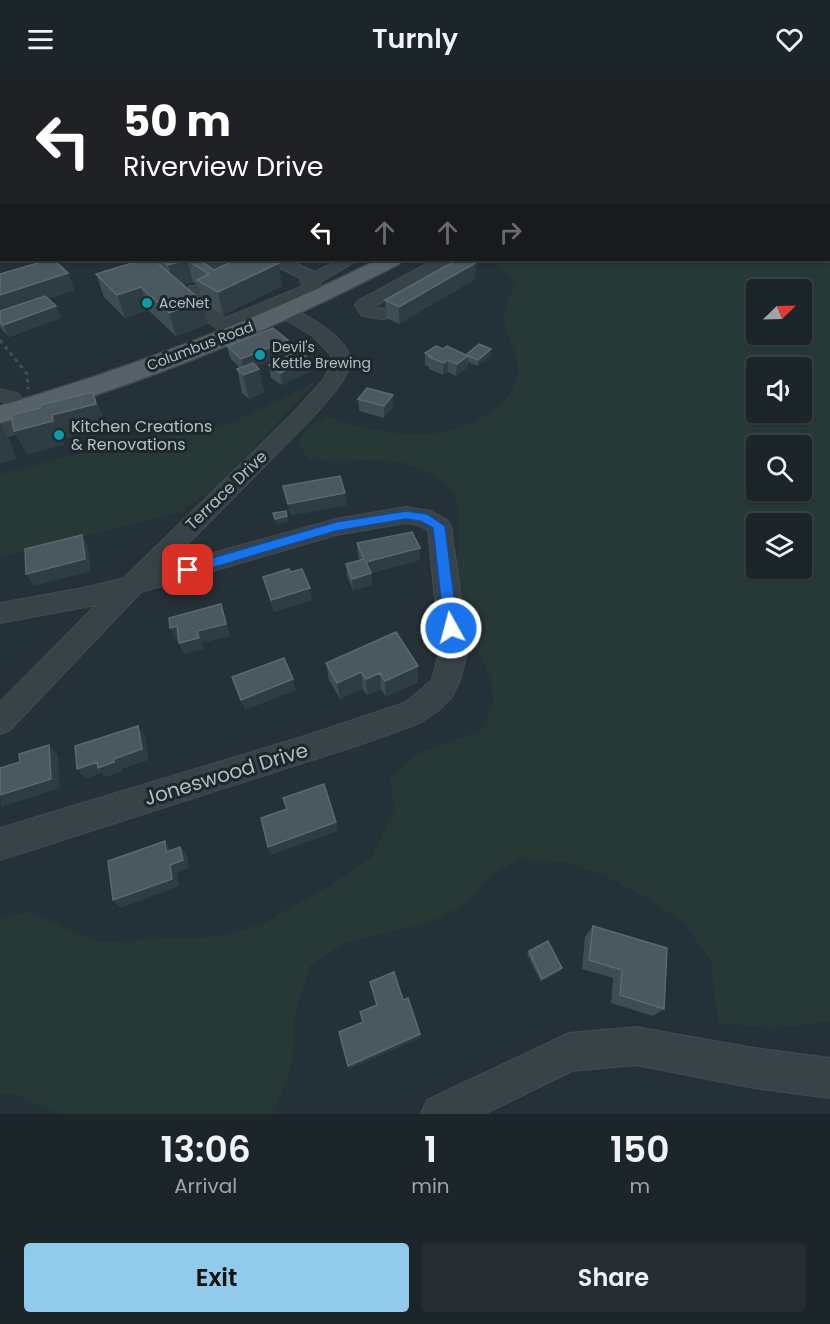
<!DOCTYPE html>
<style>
:root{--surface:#1c252a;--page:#252d32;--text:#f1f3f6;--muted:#a0a5a8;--line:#3a4247;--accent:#92caeb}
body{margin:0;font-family:Poppins,sans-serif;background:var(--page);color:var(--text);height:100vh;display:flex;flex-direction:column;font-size:22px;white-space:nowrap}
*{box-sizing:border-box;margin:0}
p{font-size:20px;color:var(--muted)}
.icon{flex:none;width:33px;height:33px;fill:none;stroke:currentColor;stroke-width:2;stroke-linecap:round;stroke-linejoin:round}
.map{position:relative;height:1036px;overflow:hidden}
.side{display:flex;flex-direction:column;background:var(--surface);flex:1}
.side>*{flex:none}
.banner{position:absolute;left:0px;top:0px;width:831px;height:183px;box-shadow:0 2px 4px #0004,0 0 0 2px var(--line);background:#202124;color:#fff;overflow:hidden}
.needle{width:39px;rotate:67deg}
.tools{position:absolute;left:746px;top:201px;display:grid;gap:12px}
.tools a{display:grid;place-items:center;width:66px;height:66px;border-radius:6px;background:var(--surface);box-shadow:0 2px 4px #0004,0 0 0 2px var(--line);font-size:30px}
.pin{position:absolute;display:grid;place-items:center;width:51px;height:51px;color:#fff;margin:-26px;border-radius:12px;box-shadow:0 3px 9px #0006}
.me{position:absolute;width:66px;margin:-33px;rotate:353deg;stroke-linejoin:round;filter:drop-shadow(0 0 4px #0008)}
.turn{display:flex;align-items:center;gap:21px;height:126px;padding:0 24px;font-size:27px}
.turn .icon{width:78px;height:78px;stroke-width:2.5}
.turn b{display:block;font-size:42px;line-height:51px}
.lanes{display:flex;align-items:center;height:57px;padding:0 24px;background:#0003;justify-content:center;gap:30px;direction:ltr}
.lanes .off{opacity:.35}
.eta{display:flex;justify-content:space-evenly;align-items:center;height:102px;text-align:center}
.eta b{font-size:36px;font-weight:600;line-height:42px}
.primary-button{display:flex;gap:12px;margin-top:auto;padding:12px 24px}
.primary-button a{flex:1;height:69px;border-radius:6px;background:var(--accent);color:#111;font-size:24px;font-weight:600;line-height:69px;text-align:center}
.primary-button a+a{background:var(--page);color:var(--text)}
header{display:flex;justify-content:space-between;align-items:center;height:78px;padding:0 24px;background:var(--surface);font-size:27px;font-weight:600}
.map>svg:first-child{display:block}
.green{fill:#273937;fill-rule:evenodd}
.water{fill:#192b34}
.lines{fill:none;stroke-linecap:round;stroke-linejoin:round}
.minor-casing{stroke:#414c51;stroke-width:2}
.major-casing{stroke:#414c51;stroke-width:3}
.path{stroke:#3f514e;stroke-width:3;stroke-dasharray:4 4;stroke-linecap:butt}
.minor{fill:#384348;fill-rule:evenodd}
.major{fill:#566268;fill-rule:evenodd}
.wall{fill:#3d4d53;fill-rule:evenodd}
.shaded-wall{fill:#2e3c43}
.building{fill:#4a5960;stroke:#5a696f;stroke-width:1.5}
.route{fill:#1a73e8;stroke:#114b97;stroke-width:1.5}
.culture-dot{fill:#0f9aa8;stroke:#1d282d;stroke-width:2}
.labels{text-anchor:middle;stroke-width:6;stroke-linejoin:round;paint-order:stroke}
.far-poi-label{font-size:14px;fill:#b3bec4;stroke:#1d282d;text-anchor:start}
.far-street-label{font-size:14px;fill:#b3bec4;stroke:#1d282d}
.poi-label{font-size:16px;fill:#b3bec4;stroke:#1d282d;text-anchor:start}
.street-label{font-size:16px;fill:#b3bec4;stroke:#1d282d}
.near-street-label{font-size:20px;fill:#b3bec4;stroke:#1d282d}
</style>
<header><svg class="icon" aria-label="menu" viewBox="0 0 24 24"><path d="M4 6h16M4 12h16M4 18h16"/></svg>Turnly<svg class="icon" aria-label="heart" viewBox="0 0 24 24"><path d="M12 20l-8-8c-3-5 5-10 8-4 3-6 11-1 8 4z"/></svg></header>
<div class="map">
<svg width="830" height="1036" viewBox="0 0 830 1036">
<rect width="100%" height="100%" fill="#253138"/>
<path class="green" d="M830,44V943L774,950L718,945L711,883L683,844L644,818L605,798L564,784L519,781L493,796L464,827L429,845L347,864L310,887L295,936L292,988L273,1036H58L13,1015L0,1016V839L31,834L96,864L224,858L264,845L336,804L372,779L394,731L390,700L417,676L482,652C485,644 492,632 493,622C494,602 482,584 475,567C468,550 459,528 457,510C453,484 468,425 448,408C398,368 365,388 309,381L299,367L306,350L327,339C379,355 433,368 483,339C497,331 512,319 516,302C525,267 484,248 518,206L496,187L503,182H830ZM756,212H801V256H756ZM756,290H801V334H756ZM756,368H801V412H756ZM756,446H801V490H756Z
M316,304L218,407L180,434L0,479V396L125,364L200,354L226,347Z"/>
<path class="water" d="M309,0H545L311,2Z"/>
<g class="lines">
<g class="minor-casing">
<path id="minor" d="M613,0H630L631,2H614Z
M271,182H288L315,194L339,182H358L319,205L330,216L328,220L322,221L312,216L236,248L243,255L240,259H228L185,226L189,208H201L203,212V224L225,240L303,208L300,204L302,201L272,186Z
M434,182H453L374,229L388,232L391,236L388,240L382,241L362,238L355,227L358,223Z
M285,229C303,233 352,262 350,284C349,302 321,329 310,342L166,488L336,441L406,429L431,433L447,442L451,448L468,571L460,602L452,619L439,632L420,645L359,667L0,782V750L308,657L401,626L410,621L432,602L440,571L428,452L418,447L406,445L336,457L141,514L10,652L0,656V624L96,527L0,545V525L83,510L124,500L295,333L324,301L332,284L330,276L313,258L279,238L276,234L279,230Z
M0,311L19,316L29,331L26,335L19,337L12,335L5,324L0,323Z
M26,339L33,340L36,345L33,350L0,360V346Z
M636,949L754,970L830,980V1020L754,1010L636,987L572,993L484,1036H421L427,1022L569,955Z"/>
</g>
<g class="major-casing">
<path id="major" d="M611,0H625L610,2Z
M377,182H402L399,186C274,251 137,310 0,345V328C130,290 256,243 377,182Z"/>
</g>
<path class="path" d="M0,262L27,296L28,311"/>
<use href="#minor" class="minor"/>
<use href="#major" class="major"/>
</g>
<path class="wall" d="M627,0H720L719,2H627Z
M142,182H272L282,208L223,237L203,225L208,246L176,258L148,232L125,240L104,219L96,196ZM193,204L198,208L202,223L183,207Z
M68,195L74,212L48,221L56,228L61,240L9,259L0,249V196Z
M475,201L399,246L386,240L385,222Z
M306,267L307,273L301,275L310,293L282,307L271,300L269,287L296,275L294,274L293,268Z
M227,268L289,274L256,288L259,291L264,314L249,321L242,315L237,291L240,290L230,280Z
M443,271L466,277H491L478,288L468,284L467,290L456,298L448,294L443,297L429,291V289L425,287V275Z
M358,321L393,329L384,340L359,333Z
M357,465L420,482L371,495L372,507L353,512L347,498L346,486L360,482L358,477Z
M291,494L312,522L274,534L263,499Z
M326,585L418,588V604L386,619L381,611L367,617L363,611L340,621L329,602Z
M593,848L664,931L653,938L611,925L613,900L582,891L585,859Z
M529,873L562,890L560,893L541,904L527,876Z"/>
<path class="shaded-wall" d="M187,182L193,204L174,210L168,187Z
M200,182H259L260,187L209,196Z
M477,184L475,201L399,246V229Z
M279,185L282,208L223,237L218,214Z
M68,195L74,212L0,237V217Z
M141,209L148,232L125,240L117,217Z
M202,223L208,246L176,258L169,235Z
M56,228L61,240L9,259L3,247Z
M288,262L289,274L244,293L241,281Z
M306,267L307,273L298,276L297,270Z
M491,271V277L478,288V282Z
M468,278L467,290L456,298L457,286Z
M308,280L310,293L282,307L280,295Z
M448,282V294L443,297L444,285Z
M259,291L264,314L249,321L243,297Z
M93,314L103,338L106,350L63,361L64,367L27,377L14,353Z
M393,317V329L384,340V328Z
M0,345L11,365L16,381L0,386Z
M345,415L347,427L290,438L288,426Z
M287,438L288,444L276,447L275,441Z
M82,457L88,469L91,493L34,508L26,496Z
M420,470V482L367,496L366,484Z
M371,495L372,507L353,512L352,501Z
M310,510L312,522L274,534L271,522Z
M221,526L225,538L230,558L202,565L204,571L184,576L179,565L197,553Z
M177,548L182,560L175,561L170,550Z
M418,588V604L386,619L385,603Z
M361,594L363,611L340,621L337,605Z
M380,595L381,611L367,617L366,601Z
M293,601L296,612L245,632L241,622Z
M138,648L145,658L149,682L121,691V694L105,699L102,695L85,701L77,691L97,684L114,681Z
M49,667L58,677L60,710L1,729L0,717Z
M336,744L338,753L271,777L268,769Z
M165,763L171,772L166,774Z
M180,769L187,777L189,790L177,795L179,808L121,830L113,822L170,787Z
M562,890L560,893L541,904L542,901Z
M420,956V960L350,991L348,988Z"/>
<path class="building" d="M656,0H696L694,2H666Z
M48,182H54L68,195L0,217V196Z
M142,182H154L202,223L169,235L141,209L117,217L96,196Z
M161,182H187L168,187Z
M187,182H203H200L214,192L236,182H246L251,184L258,182H272L279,185L218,214L197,202L209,196Z
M457,182H471L477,184L399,229L385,222Z
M45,218L56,228L3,247L0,243V233Z
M273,250L288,262L241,281L227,268Z
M302,264L306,267L297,270L293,268Z
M479,266L491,271L478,282L466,277Z
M436,268L443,271L447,268L468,278L457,286L448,282L444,285L429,279L431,278L425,275Z
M298,273L308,280L280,295L269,287Z
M253,285L259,291L243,297L237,291Z
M367,310L393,317L384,328L358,321Z
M93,314L96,326L52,337L53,343L14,353L11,337L41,330V327Z
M340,398L345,415L288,426L283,408Z
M286,433L287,438L275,441L273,435Z
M412,454L420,470L366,484L371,495L352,501L346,486L364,481L357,465Z
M82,457L85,481L26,496L25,471Z
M289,491L291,494L302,491L310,510L271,522L263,499Z
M221,526L226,546L197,553L199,560L179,565L177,548L170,550L169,540Z
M396,554L418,588L385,603L380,595L366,601L361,594L337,605L326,585Z
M284,580L293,601L241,622L232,599Z
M138,648L142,671L114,681V684L98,690L97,684L77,691L75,668Z
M49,667L51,701L0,717V690L20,684L19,676Z
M324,706L336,744L268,769L261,740L287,731L283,720Z
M165,763L166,774L180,769L183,782L170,787L172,801L113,822L108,783Z
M593,848L667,870L664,931L620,917L622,892L589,882Z
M548,863L562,890L542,901L529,873Z
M394,894L403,922L408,920L420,956L348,988L339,954L363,944L360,934L377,927L370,904Z"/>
<path class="route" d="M406,433L427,436L445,448L458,550L456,555H446L444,550L433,450L420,443L406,441L336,453L188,497L181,492L188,487L336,444Z"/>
<g class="culture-dot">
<circle cx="147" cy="225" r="6"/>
<circle cx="260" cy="277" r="6"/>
<circle cx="59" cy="357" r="6"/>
</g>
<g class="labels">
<g class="far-poi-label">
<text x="159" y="230">AceNet</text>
<text x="272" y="274">Devil's<tspan x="272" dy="16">Kettle Brewing</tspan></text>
</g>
<g class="far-street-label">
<text transform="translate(200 268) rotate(-21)" y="5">Columbus Road</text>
</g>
<g class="poi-label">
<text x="71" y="354">Kitchen Creations<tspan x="71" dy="18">&amp; Renovations</tspan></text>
</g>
<g class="street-label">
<text transform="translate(226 412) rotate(-44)" y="6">Terrace Drive</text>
</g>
<g class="near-street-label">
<text transform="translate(226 696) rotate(-17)" y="7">Joneswood Drive</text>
</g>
</g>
</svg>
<div class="tools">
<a><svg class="needle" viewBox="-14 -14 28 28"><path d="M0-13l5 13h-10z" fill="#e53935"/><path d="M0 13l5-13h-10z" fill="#a0a5a8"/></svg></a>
<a><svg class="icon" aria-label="sound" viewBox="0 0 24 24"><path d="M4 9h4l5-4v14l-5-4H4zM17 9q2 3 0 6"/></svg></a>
<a><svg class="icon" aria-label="search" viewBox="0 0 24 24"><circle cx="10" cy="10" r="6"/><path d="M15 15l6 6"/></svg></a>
<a><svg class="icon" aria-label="layers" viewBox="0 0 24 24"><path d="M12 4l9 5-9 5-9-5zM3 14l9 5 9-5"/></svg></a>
</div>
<div class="pin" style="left:188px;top:492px;background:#d93025"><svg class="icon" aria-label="arrive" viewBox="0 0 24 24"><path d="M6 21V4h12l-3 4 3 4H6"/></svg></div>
<svg class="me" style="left:451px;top:550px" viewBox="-20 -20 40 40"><circle r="17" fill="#1a73e8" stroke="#fff" stroke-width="3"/><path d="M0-11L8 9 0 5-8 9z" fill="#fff"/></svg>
<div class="banner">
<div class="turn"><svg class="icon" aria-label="left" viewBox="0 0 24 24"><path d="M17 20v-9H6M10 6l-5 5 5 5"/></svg><div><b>50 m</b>Riverview Drive</div></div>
<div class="lanes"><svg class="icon" aria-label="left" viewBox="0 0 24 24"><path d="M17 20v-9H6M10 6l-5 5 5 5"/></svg><svg class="icon off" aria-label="ahead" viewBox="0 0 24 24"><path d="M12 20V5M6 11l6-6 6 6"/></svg><svg class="icon off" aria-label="ahead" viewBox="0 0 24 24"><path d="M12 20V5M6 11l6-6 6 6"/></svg><svg class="icon off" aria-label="right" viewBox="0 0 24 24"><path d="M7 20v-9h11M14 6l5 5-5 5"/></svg></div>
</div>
</div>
<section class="side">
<div class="eta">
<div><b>13:06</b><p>Arrival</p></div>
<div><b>1</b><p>min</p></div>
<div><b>150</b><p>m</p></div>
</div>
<div class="primary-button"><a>Exit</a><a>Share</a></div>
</section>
